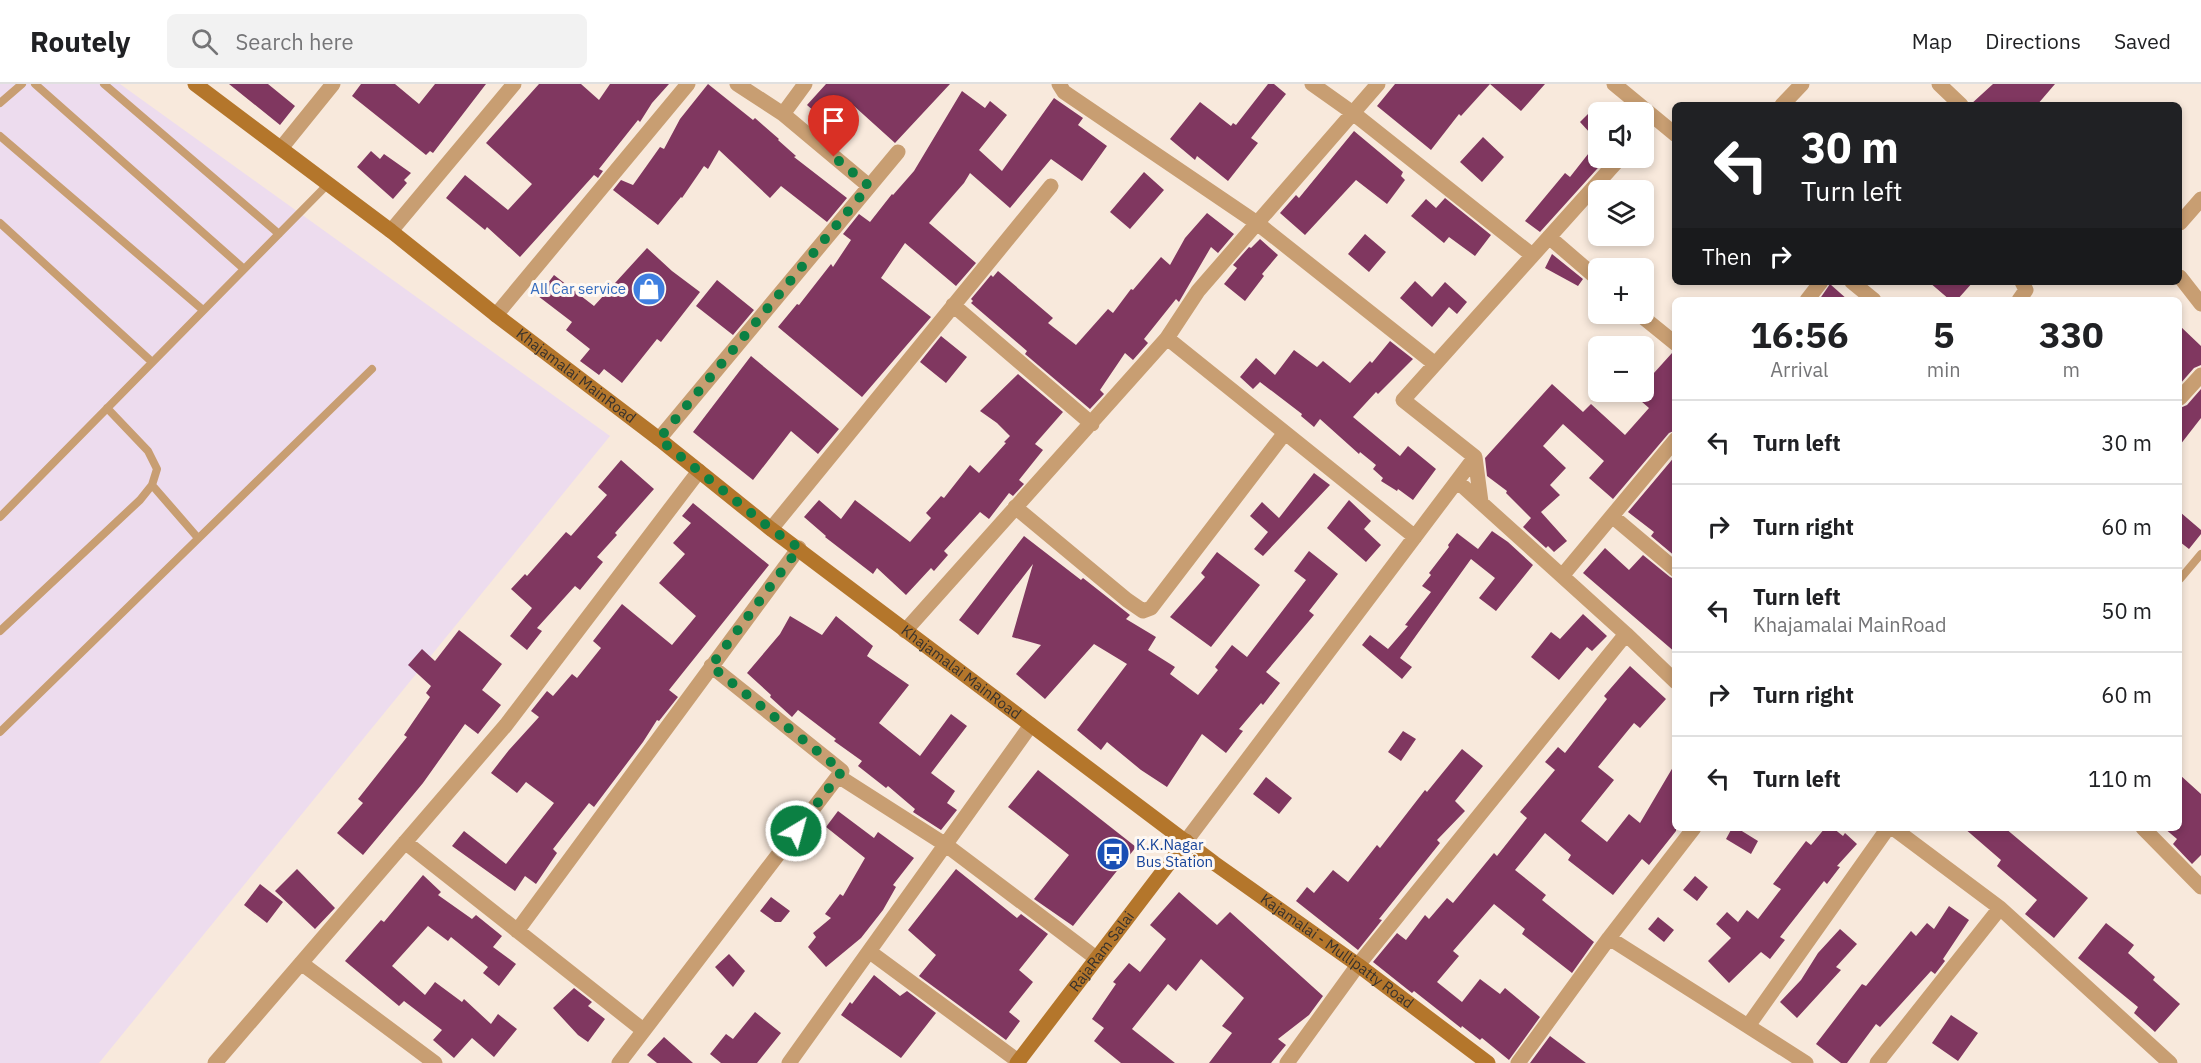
<!DOCTYPE html>
<meta charset="utf-8">
<style>
:root{--surface:#fff;--page:#f2f2f2;--text:#202124;--muted:#757577;--line:#e0e0e0}
body{margin:0;font-family:"IBM Plex Sans",sans-serif;background:var(--page);color:var(--text);height:100vh;display:flex;flex-direction:column;font-size:22px;white-space:nowrap}
*{box-sizing:border-box;margin:0}
p{font-size:20px;color:var(--muted)}
.icon{flex:none;width:33px;height:33px;fill:none;stroke:currentColor;stroke-width:2;stroke-linecap:round;stroke-linejoin:round}
.map{position:relative;flex:1;overflow:hidden}
.side{position:absolute;left:1672px;top:213px;width:510px;height:534px;display:flex;flex-direction:column;background:var(--surface);border-radius:9px;box-shadow:0 3px 9px #0003}
.side>*{flex:none}
.hud{position:absolute;left:1672px;top:18px;width:510px;height:183px;border-radius:9px;box-shadow:0 3px 9px #0003;background:#202124;color:#fff;overflow:hidden}
.fabs{position:absolute;left:1588px;top:18px;display:grid;gap:12px}
.fabs a{display:grid;place-items:center;width:66px;height:66px;border-radius:9px;background:var(--surface);box-shadow:0 3px 9px #0003;font-size:30px}
.pin{position:absolute;display:grid;place-items:center;width:51px;height:51px;color:#fff;margin:-62px -26px;border-radius:50% 50% 50% 0;rotate:-45deg;box-shadow:0 0 6px #0007}
.pin .icon{rotate:45deg}
.me{position:absolute;width:66px;margin:-33px;rotate:37deg;stroke-linejoin:round;filter:drop-shadow(0 0 4px #0008)}
.turn{display:flex;align-items:center;gap:21px;height:126px;padding:0 30px;font-size:27px}
.turn .icon{width:78px;height:78px;stroke-width:2.5}
.turn b{display:block;font-size:42px;line-height:51px}
.then{display:flex;align-items:center;height:57px;padding:0 30px;background:#0003;gap:12px;font-size:22px}
.eta{display:flex;justify-content:space-evenly;align-items:center;height:102px;text-align:center}
.eta b{font-size:36px;font-weight:700;line-height:42px}
ul{padding:0;list-style:none}
li{display:flex;align-items:center;gap:18px;height:84px;padding:0 30px;border-top:2px solid var(--line)}
li div{flex:1}
li b{display:block;font-size:22px}
li em{font-style:normal}
header{display:flex;align-items:center;gap:36px;box-sizing:border-box;height:84px;padding:0 30px;background:var(--surface);border-bottom:2px solid var(--line)}
header strong{font-size:28px}
nav{display:flex;gap:33px;margin-inline-start:auto;font-size:21px}
.search{width:420px;height:54px;background:var(--page);display:flex;align-items:center;gap:15px;box-sizing:border-box;padding:0 21px;border-radius:9px;color:var(--muted);font-size:22px}
.map>svg:first-child{display:block}
.industrial{fill:#eddcee}
.building{fill:#803760}
.lines{fill:none;stroke-linecap:round;stroke-linejoin:round}
.lane{stroke:#c89e72;stroke-width:8}
.street{stroke:#c89e72;stroke-width:15}
.secondary{stroke:#b4762b;stroke-width:15}
.route{stroke:#0b8043;stroke-width:10;stroke-dasharray:0 18}
.labels{text-anchor:middle;stroke-width:6;stroke-linejoin:round;paint-order:stroke}
.shop-label{font-size:15px;fill:#366cbe;stroke:#fef8f3;text-anchor:end}
.street-label{font-size:15px;fill:#37322d;stroke:#fef8f3}
.transit-label{font-size:15px;fill:#164399;stroke:#fef8f3;text-anchor:start}
</style>
<header>
<strong>Routely</strong>
<div class="search"><svg class="icon" aria-label="search" viewBox="0 0 24 24"><circle cx="10" cy="10" r="6"/><path d="M15 15l6 6"/></svg>Search here</div>
<nav><a>Map</a><a>Directions</a><a>Saved</a></nav>
</header>
<div class="map">
<svg width="2201" height="979" viewBox="0 0 2201 979">
<rect width="100%" height="100%" fill="#f8e9dc"/>
<path class="industrial" d="M0,0H120L610,352L99,979H0Z"/>
<path class="building" d="M229,0H268L295,22L280,41Z
M361,0H395L419,20L435,0H486L433,69L430,67L426,71L352,12Z
M539,0H581L599,16L610,0H669L652,19L640,38L638,36L599,85L603,87L598,94L594,91L520,173L487,143L485,146L446,114L465,91L508,126L532,100L486,59Z
M708,0L753,36L755,34L779,55L778,56L796,72L794,73L847,114L827,138L781,102L770,114L719,66L708,85L704,82L682,114L681,113L658,141L613,106L621,96L633,101L660,63L664,65L680,35Z
M826,0H950L895,59L854,22L834,45L807,21Z
M1268,0H1274L1286,10L1251,54L1258,59L1228,97L1197,72L1195,76L1170,55L1200,18L1231,42L1233,39L1236,41Z
M1395,0H1490L1461,32L1459,30L1431,66L1377,22Z
M1490,0H1545L1521,27Z
M1993,0H2055L2037,21H1970Z
M962,7L985,24L990,17L1007,31L979,66L1002,87L1054,14L1083,34L1078,41L1107,62L1082,97L1051,75L1010,124L970,89L964,99L929,139L976,179L956,202L905,159L881,194L931,233L862,313L778,243L797,220L799,221L831,180L833,183L851,156L843,150L859,130L870,138L892,110L893,111L914,87Z
M1599,19V42L1591,50L1580,38Z
M1354,47L1403,88L1401,92L1405,96L1387,120L1356,96L1305,151L1280,129L1296,111L1299,114Z
M1483,53L1504,73L1482,98L1460,78Z
M1592,65L1599,70V74L1606,75L1540,148L1525,137L1565,89L1570,93Z
M371,67L380,75L384,70L411,89L404,96L407,99L393,115L357,83Z
M1144,88L1164,106L1130,145L1110,128Z
M1445,114L1491,151L1475,172L1449,153L1444,159L1411,132L1426,115L1436,124Z
M1207,129L1234,150L1218,169L1211,163L1179,218L1176,215L1144,255L1148,259L1133,276L1125,269L1100,306L1104,310L1090,325L1025,270L1027,267L971,219L973,217L971,215L991,191L993,193L998,187L1053,234L1048,239L1076,261L1108,225L1113,229L1131,205L1133,206L1161,173L1170,181L1185,154Z
M1365,150L1386,168L1369,188L1348,170Z
M1260,155L1278,171L1262,190L1264,192L1245,217L1224,200L1237,184L1233,181L1249,163L1251,164Z
M647,164L672,187L700,208L661,258L657,255L622,299L604,285L599,291L580,277L590,265L566,246L572,238L538,212L554,191L594,222Z
M1552,170L1583,195L1578,202L1545,184Z
M717,196L754,226L733,251L696,222Z
M1415,197L1432,213L1445,198L1467,218L1457,230L1449,223L1432,243L1400,214Z
M1929,198H1973L1957,216H1950Z
M1830,200L1848,216H1819Z
M2180,242L2201,262V281L2194,284L2180,300Z
M941,252L967,273L946,299L920,278Z
M1390,257L1413,275L1378,310L1376,308L1353,333L1400,372L1408,362L1436,385L1413,416L1398,405L1397,407L1381,397L1383,394L1373,385L1376,381L1360,368L1359,370L1320,335L1314,343L1301,332L1302,330L1260,298L1253,305L1240,293L1256,274L1275,291L1294,266L1317,283L1323,277L1350,299L1370,277L1372,279Z
M1672,269L1676,270V346L1669,349L1613,415L1589,394L1604,377L1563,340L1543,362L1566,384L1550,401L1560,411L1541,428L1567,457L1554,468L1548,462L1546,464L1523,443L1531,434L1506,409L1507,407L1487,392L1485,374L1552,300L1583,328L1591,320L1625,351L1649,324L1634,311L1637,308H1644V300Z
M751,272L839,345L818,370L791,347L753,396L693,348Z
M1018,290L1063,328L1035,360L1043,366L1019,396L1024,400L1013,412L1009,409L989,435L980,428L944,467L948,471L934,487L931,484L906,511L877,484L873,490L825,453L826,452L804,433L819,416L841,435L855,416L910,458L931,434L926,429L941,412L944,414L970,381L979,389L1006,359L1004,358L1010,352L997,339L980,327Z
M2201,305V334L2180,361V324L2187,321Z
M1676,371V473L1651,452L1654,448L1628,428Z
M621,376L654,405L615,449L617,451L597,473L603,478L580,506L575,502L537,544L542,547L527,566L510,552L532,524L511,505L525,490L527,492L566,448L571,452L607,411L598,403Z
M1314,389L1330,401L1263,472L1254,465L1268,448L1250,432L1262,418L1279,434Z
M1349,416L1371,437L1364,445L1381,461L1366,478L1327,444Z
M693,419L769,481L669,606L678,613L659,637L657,636L643,658L594,723L589,719L553,765L557,769L536,800L525,792L515,807L452,762L464,747L506,780L554,719L526,698L517,709L491,689L509,666L539,633L531,627L547,607L553,612L572,590L577,594L601,564L593,557L622,520L672,561L696,532L659,499L685,470L673,459L691,439L682,432Z
M2180,428L2201,446V450L2189,465L2180,458Z
M1492,447L1508,458L1533,481L1496,527L1479,514L1495,494L1471,475L1400,574L1412,583L1402,595L1362,561L1370,551L1388,565L1408,542L1405,541L1431,508L1422,502L1431,491L1429,489L1449,463L1448,461L1457,449L1478,465Z
M1024,452L1081,496L1083,494L1130,531L1126,535L1156,553L1148,566L1175,583L1170,590L1198,611L1218,586L1215,583L1232,561L1247,573L1280,530L1306,496L1294,487L1309,467L1338,490L1309,527L1314,531L1266,588L1280,599L1263,621L1261,619L1239,645L1243,647L1226,669L1202,650L1167,703L1141,686L1107,658L1101,666L1077,646L1127,580L1094,560L1045,615L1016,590L1041,561L1012,553L1033,480L978,551L959,536Z
M1605,464L1629,486L1643,471L1670,493L1676,496V569L1583,489Z
M1217,468L1260,501L1211,563L1170,533L1205,493L1201,489Z
M1583,530L1607,552L1592,567L1587,563L1559,596L1531,573L1551,548L1560,555Z
M790,532L822,551L836,532L873,562L867,572L909,601L879,639L920,672L951,630L967,642L931,689L955,707L947,719L957,726L941,746L913,728L915,725L888,702L886,704L858,682L862,677L834,657L836,655L798,626L792,633L770,613L771,611L747,589L780,550Z
M459,546L502,580L482,606L501,621L478,650L465,640L423,699L363,771L337,749L363,719L358,715L407,653L404,651L430,613L426,609L431,602L408,581L422,565L435,577Z
M1630,582L1666,615L1640,644L1634,639L1598,683L1614,696L1581,737L1607,758L1629,730L1640,739L1676,678V747L1649,781L1642,775L1613,811L1568,776L1571,771L1545,749L1515,786L1546,811L1542,816L1594,858L1572,889L1522,850L1525,845L1494,820L1453,867L1459,872L1437,898L1462,918L1480,895L1500,910L1505,904L1540,933L1509,976L1482,954L1480,956L1462,942L1461,944L1414,907L1412,909L1373,878L1397,849L1406,856L1425,831L1429,835L1447,814L1453,819L1494,769L1497,772L1527,734L1520,728L1555,686L1545,678L1558,663L1565,669L1607,615L1604,612Z
M1403,647L1416,655L1401,677L1388,668Z
M1462,665L1483,682L1455,717L1465,727L1437,756L1440,759L1379,835L1382,836L1358,866L1296,817L1307,803L1314,809L1333,786L1348,798L1377,761L1380,764L1425,706L1427,708Z
M1038,686L1136,763L1073,842L1034,815L1069,771L1008,723Z
M2180,691L2201,710V771L2192,780L2173,760L2177,755L2164,744H2180Z
M1266,693L1292,714L1279,730L1253,710Z
M838,727L874,754L878,748L914,774L893,801L896,803L883,826L861,854L826,883L808,863L816,853L813,849L831,834L825,830L840,810L843,812L865,774L826,743Z
M1732,744H1737L1758,757L1751,770L1726,755Z
M1825,744H1833L1843,752L1845,749L1857,760L1837,782L1840,783L1827,800L1824,797L1780,853L1785,856L1770,875L1761,868L1729,899L1708,877L1731,854L1716,840L1727,828L1738,838L1747,826L1758,835L1781,805L1773,800L1806,757L1811,761Z
M1964,744H2005L2088,814L2054,854L2025,830L2037,816L1997,782L2001,776Z
M297,785L335,824L315,845L275,807Z
M956,785L1017,834L1021,830L1048,850L1019,886L1033,898L1009,928L1020,937L1006,956L919,892L936,871L908,846Z
M423,791L441,808L438,811L472,835L476,831L502,852L493,863L516,880L499,902L483,889L488,883L451,853L448,857L428,842L392,882L425,911L435,898L462,918L464,915L491,940L498,930L517,945L494,973L472,954L454,974L433,956L442,946L404,917L399,922L345,877L381,836L384,838Z
M1695,792L1708,803L1697,817L1683,806Z
M260,800L283,818L267,839L244,821Z
M1179,808L1217,841L1230,828L1323,912L1309,931L1278,955L1286,961L1271,979H1209L1232,949L1222,942L1244,914L1201,875L1176,907L1168,900L1132,945L1175,979H1121L1094,957L1104,944L1092,935L1116,900L1113,898L1129,879L1140,888L1166,855L1150,841Z
M771,813L790,827L781,838H775L760,827Z
M1949,822L1969,836L1943,875L1945,877L1935,890L1931,887L1880,943L1876,940L1847,979H1841L1816,960L1862,900L1866,902L1911,847L1916,852L1927,839L1934,845Z
M1658,833L1674,846L1664,858L1648,845Z
M2106,839L2134,861L2128,869L2155,893L2153,896L2180,920L2155,948L2134,929L2138,923L2078,874Z
M1840,845L1857,860L1836,883L1841,886L1797,934L1780,918L1801,896L1818,869Z
M729,870L745,887L733,903L715,883Z
M874,891L900,912L907,907L936,929L901,974L841,931L850,918L852,920Z
M574,904L592,918L588,922L605,935L588,958L578,951L553,924Z
M755,928L781,949L757,979H721L710,970L726,950L733,955Z
M1951,931L1978,949L1958,977L1932,959Z
M1550,952L1586,979H1530Z
M664,953L693,979H657L647,971Z"/>
<g class="lines">
<path class="lane" d="M35,0L244,185
M104,0L279,150
M0,19L22,0
M0,52L203,226
M0,139L152,278
M152,401L198,454
M0,433L329,99
M2180,495L2201,470
M0,547L140,416L152,401L157,385L148,367L107,324
M0,648L372,285"/>
<path class="street" d="M737,0L783,30L869,102
M1059,0L1064,8L1257,139L1435,280
M1312,0L1353,29L1532,171
M1614,0L1676,51
M1939,0L1961,21
M1782,21L1802,0
M783,30L805,0
M282,63L333,0
M2180,139L2201,115
M391,147L514,0
M1549,153L1599,196
M2180,193L2201,220
M1852,198L1874,216
M1807,216L1821,198
M2019,216L2026,206L2022,198
M953,221L1092,340
M1639,230L1676,260
M496,231L688,0
M1167,254L1415,453
M2180,314L2201,291
M659,355L898,68
M1475,373L1481,418
M1457,397L1626,550L1676,598
M1015,423L1127,516L1143,527L1151,524L1284,350
M1612,432L1676,486
M771,445L1051,102
M1562,492L1676,355
M905,547L1167,254L1198,207L1378,0
M838,692L946,761L1096,874
M1893,744L2000,824L2170,979
M2143,744L2201,803
M1186,757L1475,373L1403,316L1620,74
M405,758L643,946
M517,847L799,464
M1609,854L1806,979
M870,868L1018,977
M301,879L435,979
M1748,942L1888,744
M215,979L506,641L699,387
M619,979L842,687L711,582
M789,979L1031,641
M1287,979L1358,881L1626,550
M1518,979L1609,854L1694,744
M1877,979L2000,824"/>
<g class="secondary">
<path id="s1" d="M195,0L391,147L496,231L659,355L771,445L1214,779L1358,881L1488,979"/>
<path id="s2" d="M1017,979L1186,757"/>
</g>
</g>
<g class="lines">
<path class="route" d="M796,747L842,687L711,582L799,464L771,445L659,355L869,102L834,73"/>
</g>
<defs>
<g id="shop-disc" transform="scale(1.725)"><circle r="9.5" fill="#3f7fe0" stroke="#fef8f3"/><path d="M-5-2.5h2.3a2.7 3.5 0 0 1 5.4 0H5L5.5 6h-11ZM-1.5-2.5h3a1.5 2.3 0 0 0-3 0Z" fill="#fff"/></g>
<g id="bus-disc" transform="scale(1.725)"><circle r="9.5" fill="#1a4fb4" stroke="#fef8f3"/><path d="M-5-6H5V4H4V6H2V4H-2V6H-4V4H-5ZM-3.5-4V0h7V-4ZM-3.5 1.2v1.5H-2V1.2ZM2 1.2v1.5H3.5V1.2Z" fill="#fff"/></g>
</defs>
<g fill-rule="evenodd">
<use href="#shop-disc" x="649" y="205"/>
<use href="#bus-disc" x="1113" y="770"/>
</g>
<g class="labels">
<g class="shop-label">
<text x="626" y="210">All Car service</text>
</g>
<g class="street-label">
<text dy="5" stroke="none"><textPath href="#s1" startOffset="480">Khajamalai MainRoad</textPath></text>
<text dy="5" stroke="none"><textPath href="#s1" startOffset="966">Khajamalai MainRoad</textPath></text>
<text dy="5" stroke="none"><textPath href="#s2" startOffset="140">RajaRam Salai</textPath></text>
<text dy="5" stroke="none"><textPath href="#s1" startOffset="1434">Kajamalai - Mullipatty Road</textPath></text>
</g>
<g class="transit-label">
<text x="1136" y="766">K.K.Nagar<tspan x="1136" dy="17">Bus Station</tspan></text>
</g>
</g>
</svg>
<div class="fabs">
<a><svg class="icon" aria-label="sound" viewBox="0 0 24 24"><path d="M4 9h4l5-4v14l-5-4H4zM17 9q2 3 0 6"/></svg></a>
<a><svg class="icon" aria-label="layers" viewBox="0 0 24 24"><path d="M12 4l9 5-9 5-9-5zM3 14l9 5 9-5"/></svg></a>
<a>+</a>
<a>−</a>
</div>
<div class="pin" style="left:834px;top:73px;background:#d93025"><svg class="icon" aria-label="arrive" viewBox="0 0 24 24"><path d="M6 21V4h12l-3 4 3 4H6"/></svg></div>
<svg class="me" style="left:796px;top:747px" viewBox="-20 -20 40 40"><circle r="17" fill="#0b8043" stroke="#fff" stroke-width="3"/><path d="M0-11L8 9 0 5-8 9z" fill="#fff"/></svg>
<div class="hud">
<div class="turn"><svg class="icon" aria-label="left" viewBox="0 0 24 24"><path d="M17 20v-9H6M10 6l-5 5 5 5"/></svg><div><b>30 m</b>Turn left</div></div>
<div class="then">Then<svg class="icon" aria-label="right" viewBox="0 0 24 24"><path d="M7 20v-9h11M14 6l5 5-5 5"/></svg></div>
</div>
<section class="side">
<div class="eta">
<div><b>16:56</b><p>Arrival</p></div>
<div><b>5</b><p>min</p></div>
<div><b>330</b><p>m</p></div>
</div>
<ul>
<li><svg class="icon" aria-label="left" viewBox="0 0 24 24"><path d="M17 20v-9H6M10 6l-5 5 5 5"/></svg><div><b>Turn left</b></div><em>30 m</em></li>
<li><svg class="icon" aria-label="right" viewBox="0 0 24 24"><path d="M7 20v-9h11M14 6l5 5-5 5"/></svg><div><b>Turn right</b></div><em>60 m</em></li>
<li><svg class="icon" aria-label="left" viewBox="0 0 24 24"><path d="M17 20v-9H6M10 6l-5 5 5 5"/></svg><div><b>Turn left</b><p>Khajamalai MainRoad</p></div><em>50 m</em></li>
<li><svg class="icon" aria-label="right" viewBox="0 0 24 24"><path d="M7 20v-9h11M14 6l5 5-5 5"/></svg><div><b>Turn right</b></div><em>60 m</em></li>
<li><svg class="icon" aria-label="left" viewBox="0 0 24 24"><path d="M17 20v-9H6M10 6l-5 5 5 5"/></svg><div><b>Turn left</b></div><em>110 m</em></li>
</ul>
</section>
</div>
